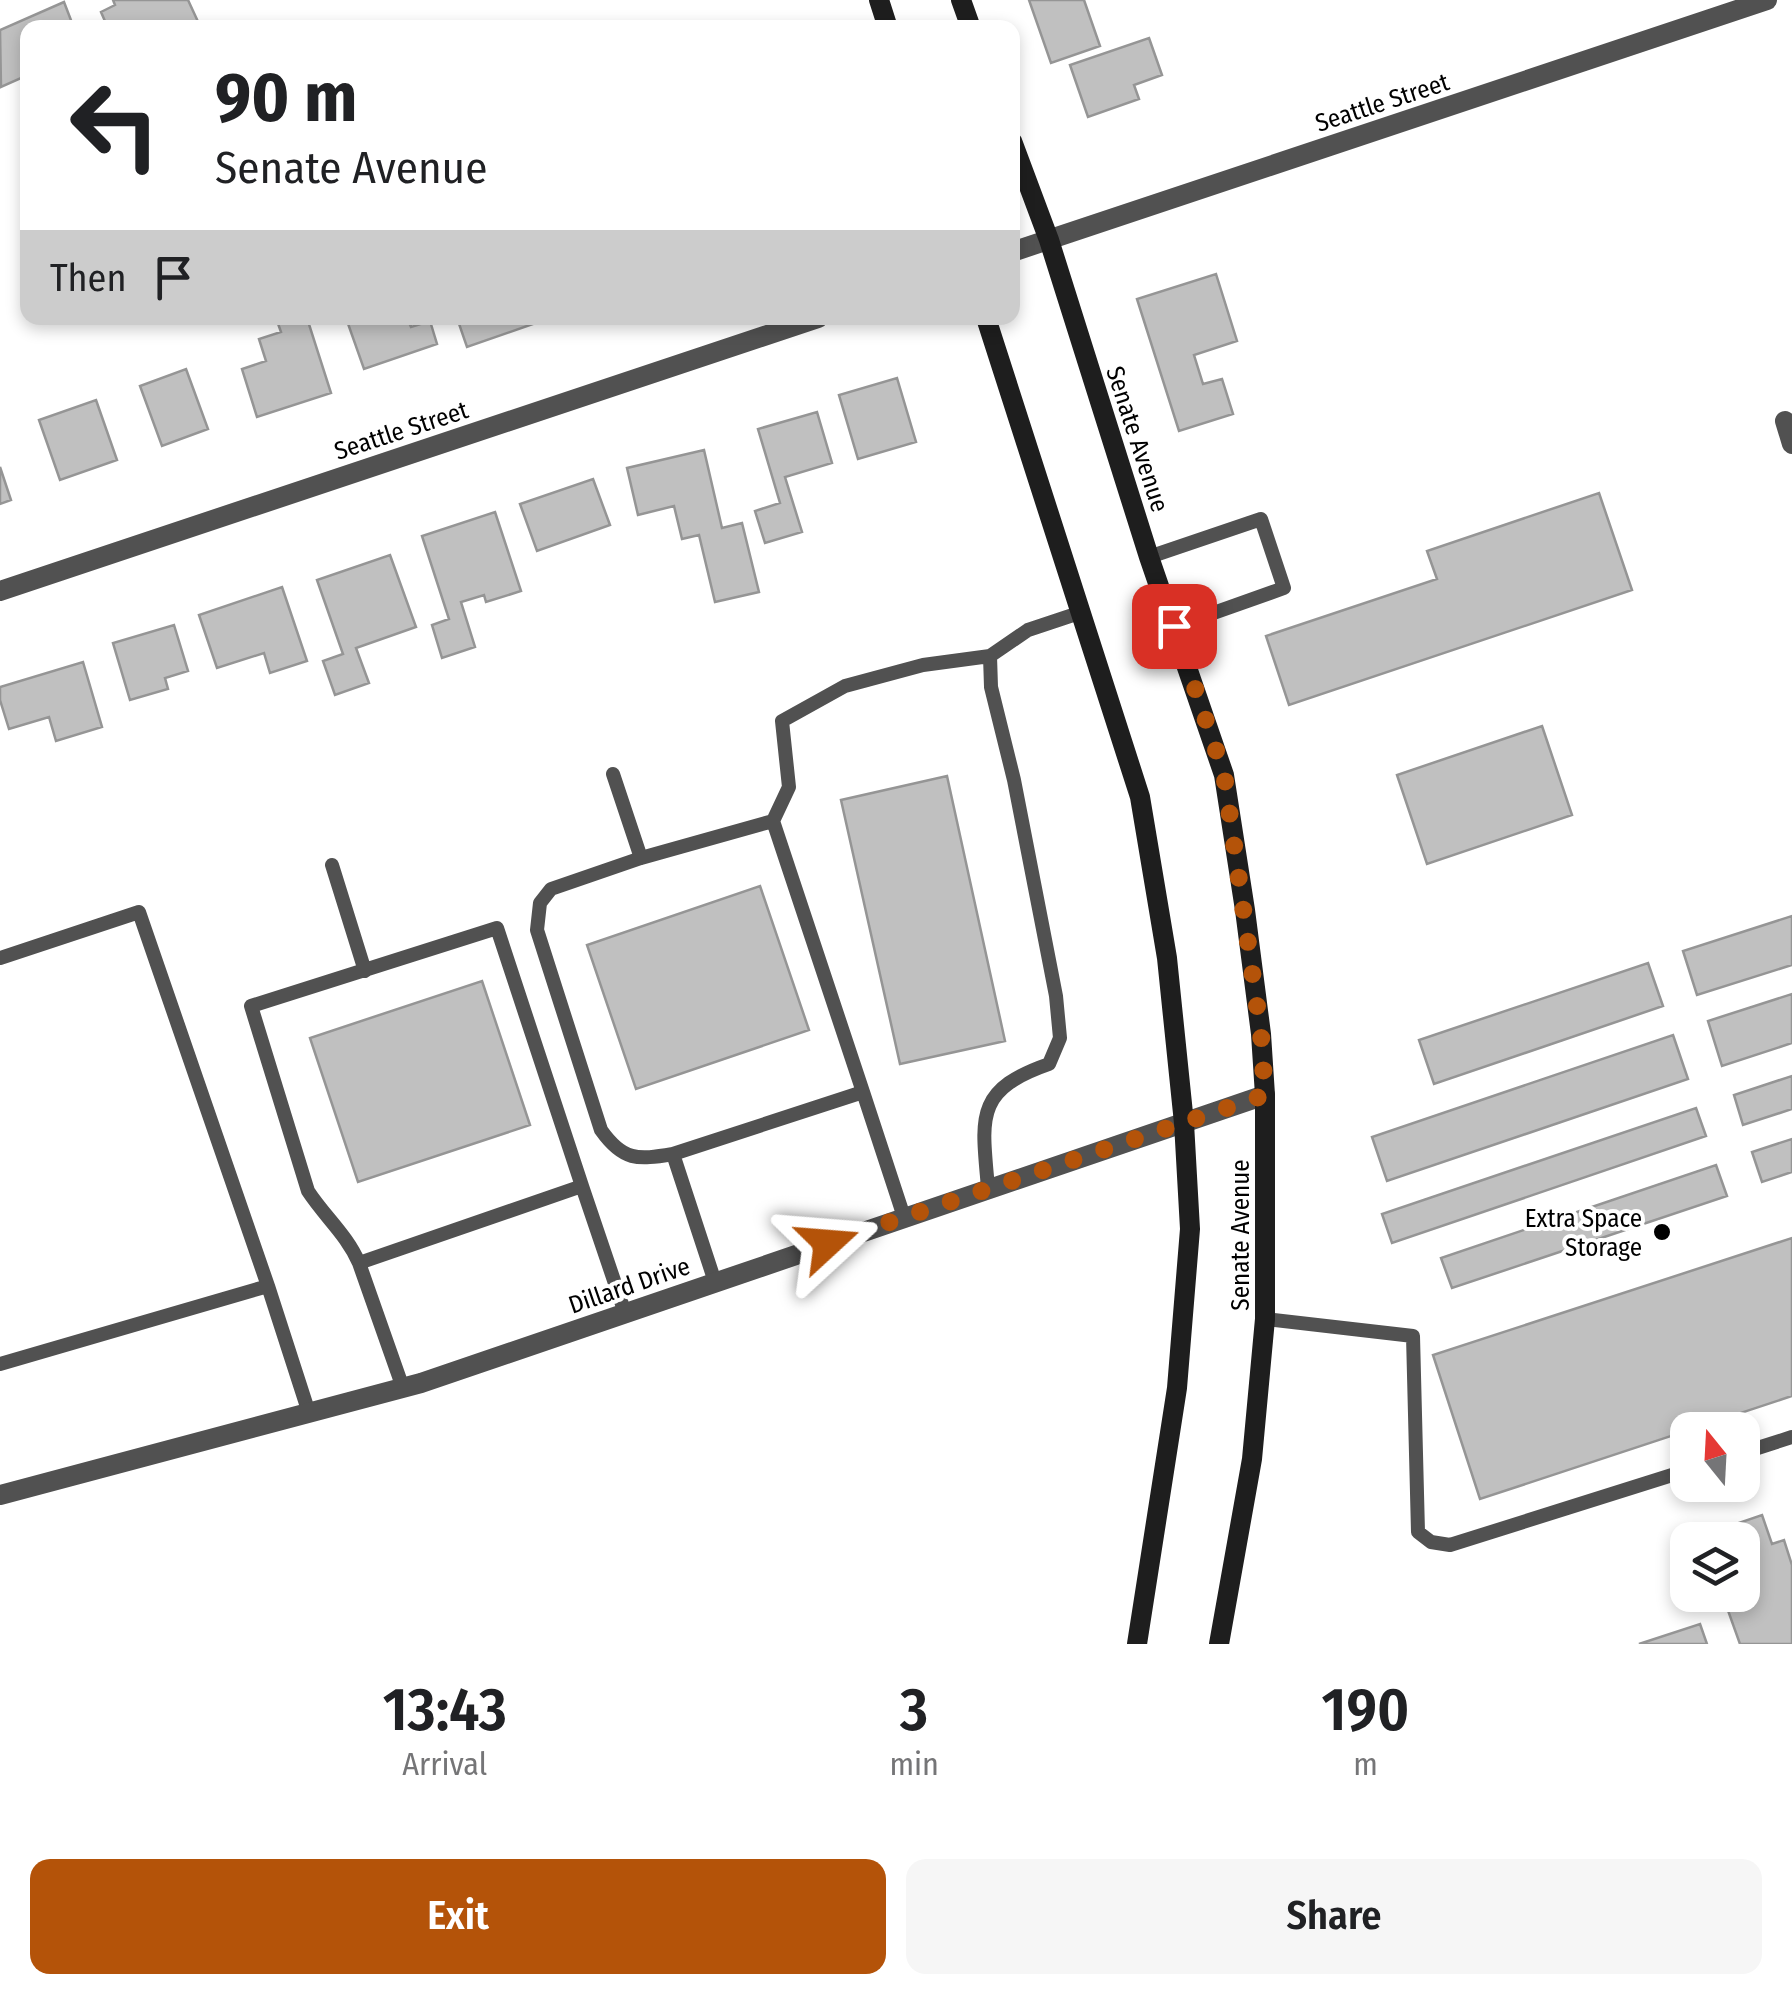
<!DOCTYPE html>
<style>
:root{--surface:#fff;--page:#f6f6f6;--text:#202124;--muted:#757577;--accent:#b45309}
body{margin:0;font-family:"Fira Sans Condensed",sans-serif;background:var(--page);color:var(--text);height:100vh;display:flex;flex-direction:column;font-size:38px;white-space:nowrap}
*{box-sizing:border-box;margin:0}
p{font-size:32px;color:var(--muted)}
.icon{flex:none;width:55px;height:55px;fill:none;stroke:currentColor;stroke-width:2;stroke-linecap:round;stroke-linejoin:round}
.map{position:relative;height:1644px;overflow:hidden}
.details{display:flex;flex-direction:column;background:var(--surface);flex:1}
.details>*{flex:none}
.top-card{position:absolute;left:20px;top:20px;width:1000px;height:305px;border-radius:20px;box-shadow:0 5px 15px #0003;background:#fff;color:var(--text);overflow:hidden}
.needle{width:65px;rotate:342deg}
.buttons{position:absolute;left:1670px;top:1412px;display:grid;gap:20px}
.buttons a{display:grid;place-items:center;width:90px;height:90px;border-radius:20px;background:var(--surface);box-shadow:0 5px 15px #0003;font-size:50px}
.pin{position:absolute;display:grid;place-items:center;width:85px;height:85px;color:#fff;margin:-42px;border-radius:20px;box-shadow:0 5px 15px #0006}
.me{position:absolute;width:110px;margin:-55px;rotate:71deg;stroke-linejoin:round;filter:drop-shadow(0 0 8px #0008)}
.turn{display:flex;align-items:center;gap:35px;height:210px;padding:0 30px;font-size:45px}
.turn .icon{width:130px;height:130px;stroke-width:2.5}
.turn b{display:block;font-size:70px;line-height:85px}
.then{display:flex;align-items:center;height:95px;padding:0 30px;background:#0003;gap:20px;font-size:38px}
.eta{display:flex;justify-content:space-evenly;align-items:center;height:170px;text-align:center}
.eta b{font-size:60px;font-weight:600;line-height:70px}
.cta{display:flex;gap:20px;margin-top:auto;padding:20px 30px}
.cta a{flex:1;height:115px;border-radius:20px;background:var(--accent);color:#fff;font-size:40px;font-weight:600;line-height:115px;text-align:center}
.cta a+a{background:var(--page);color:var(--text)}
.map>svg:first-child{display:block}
.building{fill:#c0c0c0;stroke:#959595;stroke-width:2.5}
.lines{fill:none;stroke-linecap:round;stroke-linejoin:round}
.lane{stroke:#515151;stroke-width:14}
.street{stroke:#515151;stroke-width:20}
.secondary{stroke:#1e1e1e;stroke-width:20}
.route{stroke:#b45309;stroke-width:18;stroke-dasharray:0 32.4}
.poi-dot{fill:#000;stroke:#fff;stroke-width:4}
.labels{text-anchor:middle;stroke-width:8;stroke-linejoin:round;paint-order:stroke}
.street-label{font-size:25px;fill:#000;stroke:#fff}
.poi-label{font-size:25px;fill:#000;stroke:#fff;text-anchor:end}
</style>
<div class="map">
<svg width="1792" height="1644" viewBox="0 0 1792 1644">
<rect width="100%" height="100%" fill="#fff"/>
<path class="building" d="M113,0H188L200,26L108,28L101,12L115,5Z
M1029,0H1084L1100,46L1051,63Z
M64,2L74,28H28V75L1,87L0,30Z
M1149,38L1162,75L1134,85L1139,99L1088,117L1070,65Z
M1216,274L1237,341L1194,355L1203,384L1222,379L1233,414L1179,431L1137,299Z
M276,318H307L331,393L257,417L242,369L266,361L259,339L281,332Z
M346,318H407L411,327L430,321L437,344L364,369Z
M457,318H531L533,324L467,347Z
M186,369L208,429L162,446L140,386Z
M897,378L916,442L858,459L839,395Z
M96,400L117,460L60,480L39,420Z
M817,412L832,463L785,477L802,532L765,543L755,511L780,503L758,429Z
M704,450L722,528L742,523L759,592L715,602L699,535L682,539L674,506L638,515L627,468Z
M0,467L11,500L0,504Z
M593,479L610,525L537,551L520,504Z
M1599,493L1632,590L1289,705L1266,636L1437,579L1427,551Z
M495,512L521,591L486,602L484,595L461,602L475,647L442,658L432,625L449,619L422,536Z
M390,555L416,627L356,648L369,683L335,695L323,661L343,654L317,580Z
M282,587L307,661L270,673L264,653L217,668L199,615Z
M174,625L188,671L165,678L168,689L130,700L113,643Z
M83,662L102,727L56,741L49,717L9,729L0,700V687Z
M1542,726L1572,815L1427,864L1397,775Z
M947,776L1005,1041L900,1064L841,800Z
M760,886L809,1030L636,1089L587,945Z
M1792,916V965L1697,995L1683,951Z
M1648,963L1663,1006L1434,1084L1419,1040Z
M482,981L530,1125L358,1182L310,1038Z
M1792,994V1043L1722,1066L1708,1021Z
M1673,1035L1688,1079L1387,1181L1372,1137Z
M1792,1076V1109L1743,1125L1734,1095Z
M1696,1108L1706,1136L1392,1243L1382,1214Z
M1792,1139V1172L1762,1182L1752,1152Z
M1716,1165L1727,1196L1452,1288L1441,1258Z
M1792,1238V1396L1480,1499L1433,1355Z
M1762,1515L1772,1544L1784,1540L1792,1565V1644H1740L1725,1602L1718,1604L1715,1595H1742V1540L1695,1538Z
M1700,1624L1707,1644H1639Z"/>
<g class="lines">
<path class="lane" d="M1149,557L1261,519L1284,588L1174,627
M613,774L641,858
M773,821L789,787L782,721L845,686L923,665L990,656
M332,865L365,971
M0,958L139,912L268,1286
M673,1154C637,1160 623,1161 601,1130L537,930L540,903L551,889L641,858L773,821L863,1092
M988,1188C982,1118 974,1090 1049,1064L1060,1038L1056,996L1014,780L991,687L990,656L1028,630L1082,612
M359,1263C347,1235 325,1217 308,1191L251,1006L497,928L582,1186
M715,1282L673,1154L863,1092L904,1217
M1265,1319L1413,1336L1418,1532L1431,1542L1450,1545L1688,1470
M0,1364L268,1286L309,1413
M403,1388L359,1263L582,1186L625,1313
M1742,1453L1792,1437"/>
<path class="street" d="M1012,252L1767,0
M1785,421L1792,444
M0,591L818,318
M0,1495L421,1383L1265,1095"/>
<path class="secondary" d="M879,0L888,28
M961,0L971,28
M1012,141L1049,240L1149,557L1224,775L1245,910L1261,1034L1265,1095V1319L1252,1459L1219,1644
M986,318L1140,797L1167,958L1184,1123L1190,1229L1177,1388L1137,1644"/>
</g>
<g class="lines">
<path class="route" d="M828,1243L1265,1095L1261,1034L1224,774L1174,626"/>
</g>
<circle class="poi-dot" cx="1662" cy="1232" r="10"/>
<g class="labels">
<g class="street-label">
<text transform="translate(1382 102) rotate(-18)" y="9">Seattle Street</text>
<text transform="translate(401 430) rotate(-18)" y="9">Seattle Street</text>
<text transform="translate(1138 439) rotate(72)" y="9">Senate Avenue</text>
<text transform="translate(1240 1235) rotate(-90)" y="9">Senate Avenue</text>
<text transform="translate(629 1285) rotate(-19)" y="9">Dillard Drive</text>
</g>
<g class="poi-label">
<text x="1642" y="1227">Extra Space<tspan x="1642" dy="29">Storage</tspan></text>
</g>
</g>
</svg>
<div class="buttons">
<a><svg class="needle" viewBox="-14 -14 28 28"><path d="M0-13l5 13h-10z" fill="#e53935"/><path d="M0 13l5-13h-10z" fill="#757577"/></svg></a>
<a><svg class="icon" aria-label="layers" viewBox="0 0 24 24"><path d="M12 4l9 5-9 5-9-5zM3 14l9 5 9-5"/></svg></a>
</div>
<div class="pin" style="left:1174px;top:626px;background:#d93025"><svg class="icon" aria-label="arrive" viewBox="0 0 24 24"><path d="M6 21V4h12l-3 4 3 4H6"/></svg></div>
<svg class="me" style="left:828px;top:1243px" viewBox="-20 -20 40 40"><path d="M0-17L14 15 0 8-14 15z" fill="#b45309" stroke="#fff" stroke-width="4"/></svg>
<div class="top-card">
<div class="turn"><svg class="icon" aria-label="left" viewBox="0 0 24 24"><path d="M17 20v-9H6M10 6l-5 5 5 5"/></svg><div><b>90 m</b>Senate Avenue</div></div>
<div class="then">Then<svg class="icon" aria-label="arrive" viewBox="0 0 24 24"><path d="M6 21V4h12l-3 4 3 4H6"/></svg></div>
</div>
</div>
<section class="details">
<div class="eta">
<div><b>13:43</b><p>Arrival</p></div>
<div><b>3</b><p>min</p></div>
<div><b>190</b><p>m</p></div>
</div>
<div class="cta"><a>Exit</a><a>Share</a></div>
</section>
